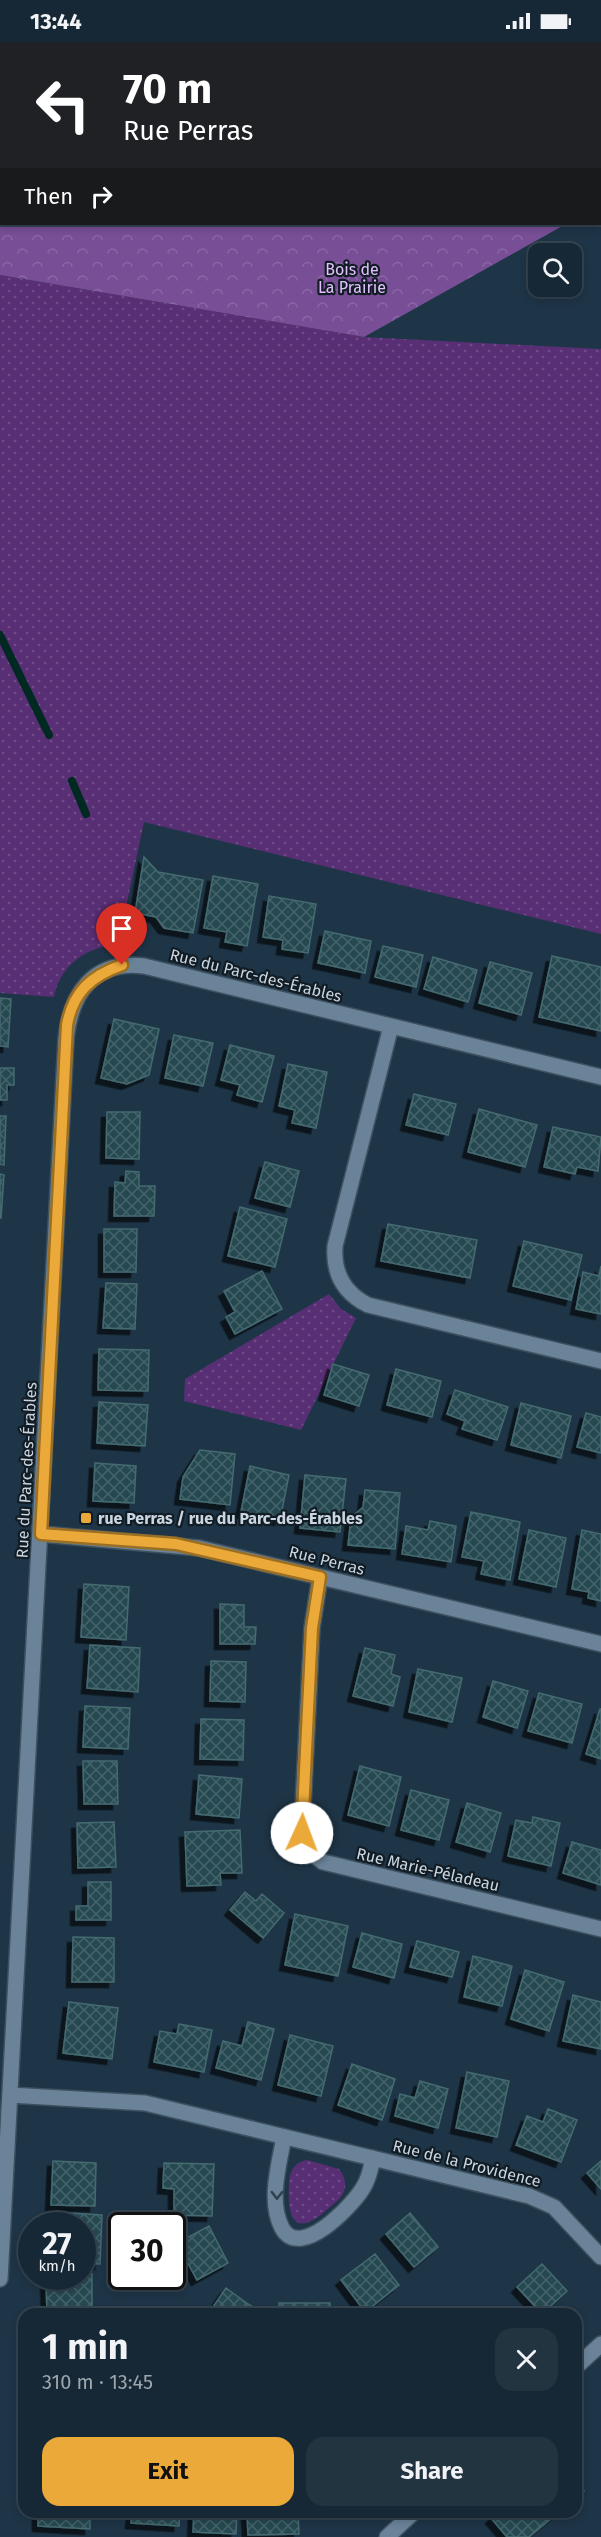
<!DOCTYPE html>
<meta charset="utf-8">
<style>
:root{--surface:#162835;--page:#233441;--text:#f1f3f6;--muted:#9ea6ad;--line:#354450;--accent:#eba939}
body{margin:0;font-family:"Fira Sans",sans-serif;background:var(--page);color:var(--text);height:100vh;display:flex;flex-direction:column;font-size:22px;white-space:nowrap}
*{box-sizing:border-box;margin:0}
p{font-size:20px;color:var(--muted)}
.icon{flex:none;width:33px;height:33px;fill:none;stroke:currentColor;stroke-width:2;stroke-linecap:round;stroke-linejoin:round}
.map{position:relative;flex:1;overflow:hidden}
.panel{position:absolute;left:18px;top:2266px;width:564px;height:210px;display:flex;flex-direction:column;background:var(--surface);border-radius:18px;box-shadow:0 3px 9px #0003,0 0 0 2px var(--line)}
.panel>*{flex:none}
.top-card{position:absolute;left:0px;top:0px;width:602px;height:183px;box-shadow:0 3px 9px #0003,0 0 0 2px var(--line);background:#202124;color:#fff;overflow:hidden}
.controls{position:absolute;left:528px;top:201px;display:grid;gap:12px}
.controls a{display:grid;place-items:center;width:54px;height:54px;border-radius:12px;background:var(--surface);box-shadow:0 3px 9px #0003,0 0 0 2px var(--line);font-size:30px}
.speed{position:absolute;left:18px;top:2170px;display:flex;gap:12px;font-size:30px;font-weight:700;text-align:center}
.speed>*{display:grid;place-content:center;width:78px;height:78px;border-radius:50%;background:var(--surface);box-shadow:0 3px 9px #0003,0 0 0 2px var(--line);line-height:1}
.speed small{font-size:15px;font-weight:400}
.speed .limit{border:3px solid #111;border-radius:9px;background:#fff;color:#111}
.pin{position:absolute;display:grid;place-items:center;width:51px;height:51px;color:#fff;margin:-62px -26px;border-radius:50% 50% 50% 0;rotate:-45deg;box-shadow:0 0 6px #0007}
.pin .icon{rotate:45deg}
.me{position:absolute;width:66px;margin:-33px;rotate:2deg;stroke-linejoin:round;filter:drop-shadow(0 0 4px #0008)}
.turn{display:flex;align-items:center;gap:21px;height:126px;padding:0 24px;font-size:27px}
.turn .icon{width:78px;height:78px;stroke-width:2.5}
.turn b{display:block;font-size:42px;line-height:51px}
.then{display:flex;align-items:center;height:57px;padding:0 24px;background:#0003;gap:12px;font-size:22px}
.round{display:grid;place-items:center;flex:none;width:63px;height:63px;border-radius:18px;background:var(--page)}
.overview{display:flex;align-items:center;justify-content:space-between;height:102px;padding:0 24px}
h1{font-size:36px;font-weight:700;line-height:45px}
.primary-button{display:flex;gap:12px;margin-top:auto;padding:12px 24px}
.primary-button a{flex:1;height:69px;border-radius:18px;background:var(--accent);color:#111;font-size:24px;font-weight:700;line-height:69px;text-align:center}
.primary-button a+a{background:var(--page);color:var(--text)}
.status{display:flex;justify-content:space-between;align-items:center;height:42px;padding:0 30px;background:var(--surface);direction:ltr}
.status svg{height:16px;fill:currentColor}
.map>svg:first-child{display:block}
.grass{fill:url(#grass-dots)}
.forest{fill:url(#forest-crowns)}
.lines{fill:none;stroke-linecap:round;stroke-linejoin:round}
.stream{stroke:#002921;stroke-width:8}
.building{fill:url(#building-cross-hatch);stroke:#456a70;stroke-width:1.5;filter:url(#shadow)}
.minor-casing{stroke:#3d505f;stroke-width:18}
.minor{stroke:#6a8398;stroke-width:15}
.oneway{stroke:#31404d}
.route-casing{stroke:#996e25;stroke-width:15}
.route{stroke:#eba939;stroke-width:10}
.poi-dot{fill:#eba939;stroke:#121c24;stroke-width:2}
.labels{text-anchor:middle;stroke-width:4.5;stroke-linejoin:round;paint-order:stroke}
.park-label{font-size:16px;fill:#e2c0fd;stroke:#121c24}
.street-label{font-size:16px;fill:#c9d6e1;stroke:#121c24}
.poi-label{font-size:16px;font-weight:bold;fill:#c9d6e1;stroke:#121c24;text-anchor:start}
</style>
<div class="status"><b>13:44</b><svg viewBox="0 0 49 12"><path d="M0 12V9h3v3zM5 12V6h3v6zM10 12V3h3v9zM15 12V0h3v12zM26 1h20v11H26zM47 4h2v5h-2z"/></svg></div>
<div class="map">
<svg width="601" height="2495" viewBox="0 0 601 2495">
<defs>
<pattern id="grass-dots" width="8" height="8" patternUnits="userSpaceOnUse" patternTransform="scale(1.5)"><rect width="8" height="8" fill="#582e74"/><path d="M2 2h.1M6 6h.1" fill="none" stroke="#6f4c88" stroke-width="1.8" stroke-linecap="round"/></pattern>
<pattern id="forest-crowns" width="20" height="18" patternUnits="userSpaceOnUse" patternTransform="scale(1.5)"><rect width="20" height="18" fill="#784e96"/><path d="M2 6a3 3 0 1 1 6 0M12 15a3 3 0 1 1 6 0" fill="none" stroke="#8a67a4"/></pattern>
<pattern id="building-cross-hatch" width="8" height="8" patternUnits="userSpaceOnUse" patternTransform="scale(1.5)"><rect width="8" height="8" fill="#264a51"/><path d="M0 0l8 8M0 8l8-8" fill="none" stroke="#44636a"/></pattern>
<filter id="shadow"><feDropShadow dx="-5.5" dy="5.5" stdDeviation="0" flood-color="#0009"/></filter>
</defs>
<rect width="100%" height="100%" fill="#1e3547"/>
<path class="grass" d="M0,233L364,295L601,307V892L144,780L118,903C87,904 60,923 54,955L0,951Z
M329,1252L341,1267L356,1276L301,1388L184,1359L185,1337Z
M307,2118L339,2127C344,2134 347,2140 344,2149C342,2156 335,2161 329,2166C295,2197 287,2178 289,2141C289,2129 295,2120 307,2118Z"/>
<path class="forest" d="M0,0H601V162L600,2H2V182H566L364,295L0,233Z"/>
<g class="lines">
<path class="stream" d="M0,593L49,693
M72,739L86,772"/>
</g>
<path class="building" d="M144,815L158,830L203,838L193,891L164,886L156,875L135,871Z
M213,834L258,842L247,904L225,900L227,890L204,886Z
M269,854L316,862L308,911L282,907L283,898L263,895Z
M325,889L371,899L365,931L318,921Z
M383,904L423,913L416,945L375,935Z
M552,914L601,925V989L539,975Z
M433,915L477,928L468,960L424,947Z
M490,920L532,931L521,973L479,961Z
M0,956L11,957L8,1005L0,1004Z
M114,977L159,987L149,1033L127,1042L101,1036Z
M174,993L213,1001L203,1044L165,1036Z
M230,1003L274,1014L262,1060L237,1053L240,1043L221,1038Z
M288,1022L327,1030L316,1086L292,1081L295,1068L279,1064Z
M0,1026H14V1043H7V1058H0Z
M414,1052L456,1062L448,1093L406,1083Z
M479,1067L537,1083L525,1125L468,1110Z
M107,1070H140L139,1117L106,1116Z
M0,1074H6L4,1123L0,1122Z
M553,1085L601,1095L598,1129L577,1125L575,1132L544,1125Z
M265,1120L299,1129L290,1165L255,1156Z
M126,1129L139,1130V1144H155L154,1174H114L115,1140L125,1141Z
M0,1132L4,1133L1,1176L0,1175Z
M240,1165L287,1177L275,1225L228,1214Z
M388,1182L477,1198L470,1236L381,1219Z
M104,1187H137L136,1230H104Z
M524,1199L582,1213L571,1258L513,1244Z
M601,1224V1272L576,1267L583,1230L599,1234Z
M262,1229L282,1267L235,1292L226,1275L235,1270L224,1249Z
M106,1241L137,1242L135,1287L103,1286Z
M99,1307L149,1308L148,1349L98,1348Z
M333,1322L369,1333L359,1364L324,1353Z
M396,1327L441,1339L432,1375L387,1363Z
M455,1348L508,1365L497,1398L462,1387L465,1379L447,1372Z
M99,1360L148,1363L145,1404L97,1401Z
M521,1361L571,1374L561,1416L511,1403Z
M586,1371L601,1375V1411L577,1405Z
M200,1408L235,1412L230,1463L180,1457L183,1435Z
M95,1421L136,1424L134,1461L93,1459Z
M250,1424L289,1433L280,1478L241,1470Z
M305,1433L346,1437L340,1490L300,1486Z
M365,1448L400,1451L395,1507L348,1503L351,1476L363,1465Z
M471,1470L520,1480L510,1538L481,1532L484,1519L462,1515Z
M430,1479L456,1484L451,1520L402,1512L406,1484L428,1488Z
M529,1488L566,1496L556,1545L519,1537Z
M582,1488L601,1492V1559L588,1556L589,1550L572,1547Z
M84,1542L129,1545L126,1598L81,1595Z
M220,1562L244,1563V1585H256L255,1602H220Z
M90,1603L140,1606L138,1650L87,1646Z
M365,1606L395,1613L391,1632L400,1635L393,1664L353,1654Z
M211,1619L246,1620L245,1660L210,1659Z
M418,1627L462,1636L452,1680L409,1670Z
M493,1639L528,1649L517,1686L483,1675Z
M539,1651L582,1662L572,1701L528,1689Z
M85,1664L130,1666L128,1707L83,1705Z
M600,1667H601V1717L586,1712Z
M201,1677L244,1678L243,1718L200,1717Z
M83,1719H117L118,1762H84Z
M360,1724L401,1735L389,1784L348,1773Z
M199,1733L242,1737L239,1776L196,1772Z
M411,1748L449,1758L439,1798L401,1788Z
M467,1761L501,1771L490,1810L456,1800Z
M533,1775L560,1781L551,1824L508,1814L516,1778L532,1781Z
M114,1780L116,1825L78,1826L77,1781Z
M240,1788L242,1831H220L221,1843L187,1844L185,1790Z
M572,1800L601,1808V1843L563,1831Z
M88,1840H111V1878H76V1864H88Z
M245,1850L256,1859L262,1852L284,1871L263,1896L230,1868Z
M295,1872L348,1884L338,1934L285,1923Z
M362,1891L402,1902L394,1936L353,1925Z
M73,1895L114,1896V1940H72Z
M417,1899L459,1910L452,1935L410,1925Z
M473,1914L512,1924L502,1964L464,1955Z
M525,1928L564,1940L549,1989L511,1977Z
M573,1953L601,1960V2007L563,1999Z
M69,1960L118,1966L112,2017L63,2011Z
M248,1980L274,1987L261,2038L216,2026L223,1999L242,2004Z
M179,1982L212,1988L204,2030L154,2020L160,1989L177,1992Z
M290,1993L333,2004L321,2054L278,2043Z
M352,2022L395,2037L382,2078L338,2063Z
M467,2030L509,2039L497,2095L456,2086Z
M420,2039L448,2047L438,2086L395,2074L400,2052L415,2056Z
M548,2067L577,2078L561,2120L516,2103L527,2074L543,2080Z
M53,2119L96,2121L95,2164L51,2163Z
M601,2119V2147L587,2131Z
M164,2121L214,2122L212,2174L174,2173V2147L163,2146Z
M51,2170L102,2173L100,2222L82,2221V2184H51Z
M410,2171L438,2205L414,2225L386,2192Z
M209,2184L228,2221L197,2238L177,2201Z
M375,2212L399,2243L365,2270L341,2238Z
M542,2222L567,2249L542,2272L517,2245Z
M82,2232H92V2272H47L46,2235H82Z
M226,2246L248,2262L264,2272H218L220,2270L213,2265Z
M279,2261H330V2272H278Z
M576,2439L584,2449L576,2456Z
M38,2470H90V2487L38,2484Z
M132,2470H180L179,2484L131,2481Z
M194,2470H237L236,2492L193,2490Z
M247,2470H298L299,2492L248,2493Z
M498,2470H559L529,2495H507L491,2476Z"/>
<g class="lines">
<g class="minor-casing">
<path id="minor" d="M391,984L335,1204C333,1231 344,1251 368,1263L601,1319
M41,1492L199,1506L601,1602
M320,1535L312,1586L302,1784C302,1800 310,1811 323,1820L601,1887
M10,2053L145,2061L529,2154L554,2165L601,2215
M284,2095C279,2122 268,2160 282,2186C300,2219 352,2164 363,2146C369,2137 371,2126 373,2116
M0,2237L66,997C71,951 93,918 144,924L601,1035
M576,2325L601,2302
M387,2495L414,2470"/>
</g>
<use href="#minor" class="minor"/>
</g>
<defs><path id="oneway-chevron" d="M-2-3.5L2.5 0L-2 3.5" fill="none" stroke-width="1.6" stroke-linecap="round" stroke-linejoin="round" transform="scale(1.5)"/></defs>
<use class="oneway" href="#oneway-chevron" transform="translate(277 2153) rotate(91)"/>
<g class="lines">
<g class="route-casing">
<path id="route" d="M122,923C91,934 73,950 67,983L41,1492L176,1502L320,1535L312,1586L302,1791"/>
</g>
<use href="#route" class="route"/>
</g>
<rect class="poi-dot" x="80" y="1470" width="12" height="12" rx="3"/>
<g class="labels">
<g class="park-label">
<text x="352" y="233">Bois de<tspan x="352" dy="18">La Prairie</tspan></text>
</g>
<g class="street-label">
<text transform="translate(256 933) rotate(14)" y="6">Rue du Parc-des-Érables</text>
<text transform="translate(26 1428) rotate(-87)" y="6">Rue du Parc-des-Érables</text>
<text transform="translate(327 1518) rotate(14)" y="6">Rue Perras</text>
<text transform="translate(428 1827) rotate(13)" y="6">Rue Marie-Péladeau</text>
<text transform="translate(467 2121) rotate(14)" y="6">Rue de la Providence</text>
</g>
<g class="poi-label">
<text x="98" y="1482">rue Perras / rue du Parc-des-Érables</text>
</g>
</g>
</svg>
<div class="controls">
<a><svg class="icon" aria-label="search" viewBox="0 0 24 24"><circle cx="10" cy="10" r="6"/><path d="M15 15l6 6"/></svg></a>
</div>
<div class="speed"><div>27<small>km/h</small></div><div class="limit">30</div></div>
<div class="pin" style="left:122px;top:923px;background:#d93025"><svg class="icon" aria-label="arrive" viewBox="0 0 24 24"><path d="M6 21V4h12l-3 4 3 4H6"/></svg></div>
<svg class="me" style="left:302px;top:1791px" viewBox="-20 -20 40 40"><circle r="19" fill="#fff"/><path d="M0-13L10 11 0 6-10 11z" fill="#eba939"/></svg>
<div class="top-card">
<div class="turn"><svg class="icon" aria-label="left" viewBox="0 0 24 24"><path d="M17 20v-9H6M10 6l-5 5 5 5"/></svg><div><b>70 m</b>Rue Perras</div></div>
<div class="then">Then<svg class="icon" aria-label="right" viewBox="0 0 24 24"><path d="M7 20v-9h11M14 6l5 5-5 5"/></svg></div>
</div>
<section class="panel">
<div class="overview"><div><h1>1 min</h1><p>310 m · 13:45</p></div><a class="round"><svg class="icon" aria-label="close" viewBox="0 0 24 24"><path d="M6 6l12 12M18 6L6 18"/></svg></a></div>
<div class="primary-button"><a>Exit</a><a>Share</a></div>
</section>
</div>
